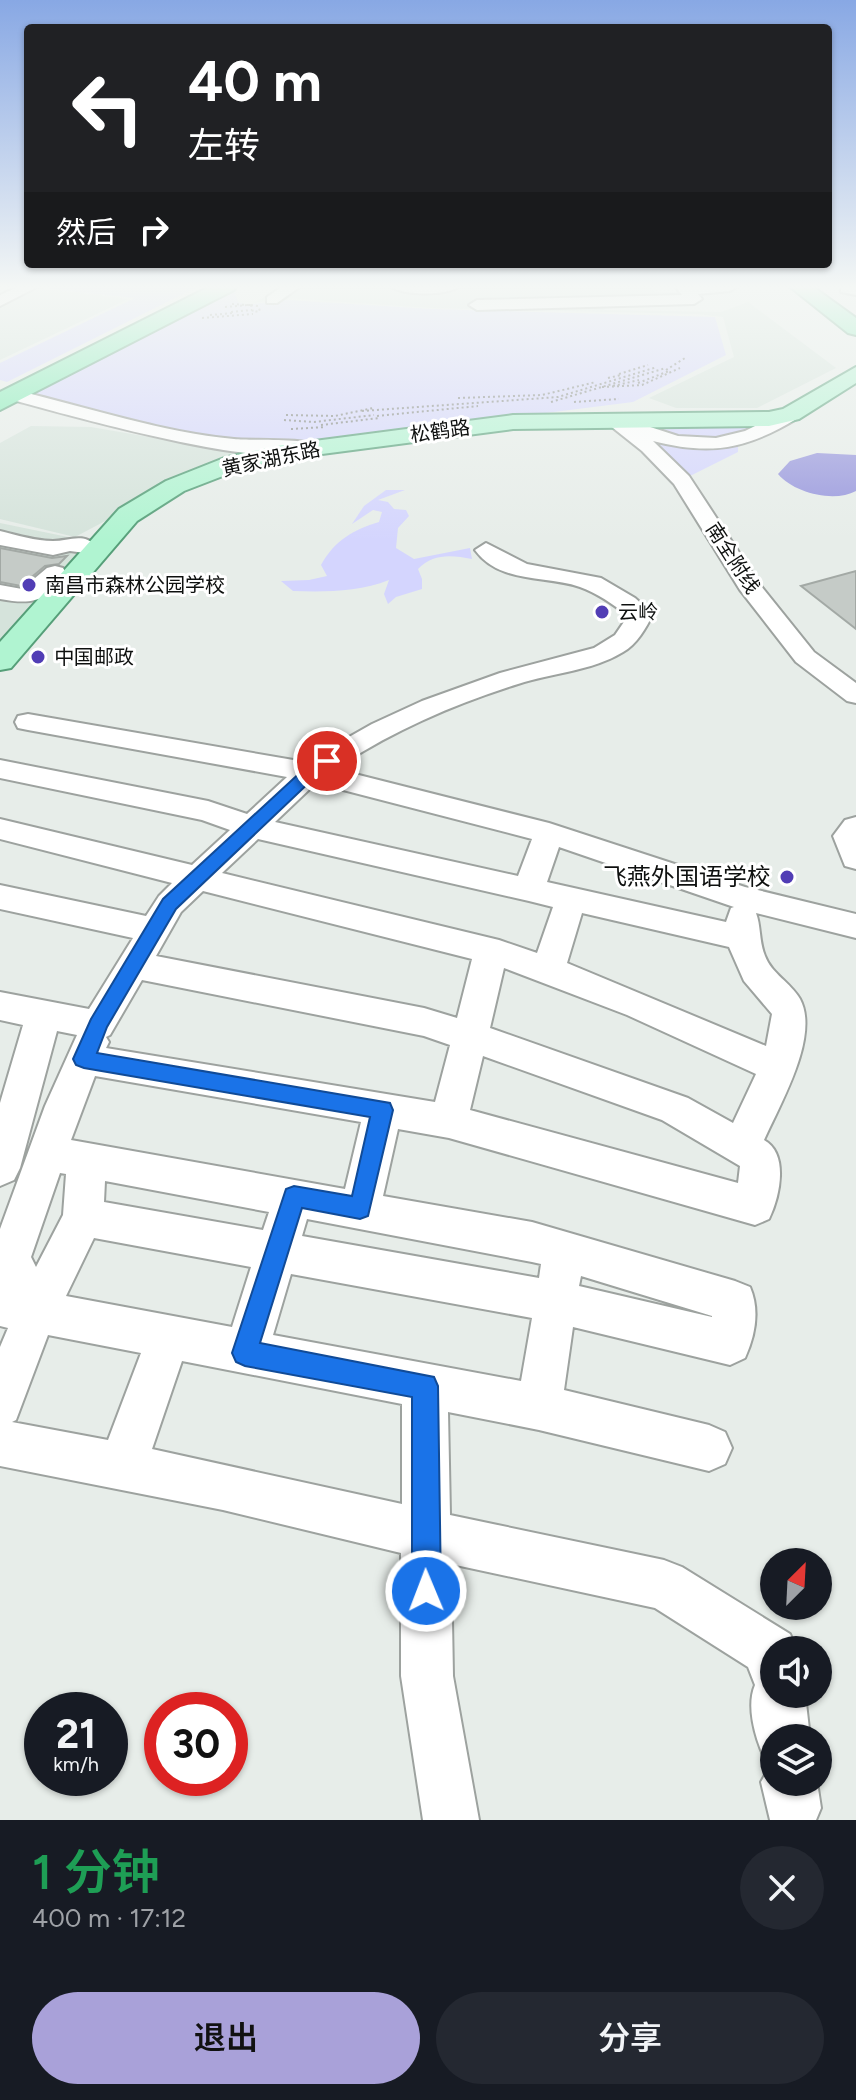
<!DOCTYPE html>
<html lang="zh">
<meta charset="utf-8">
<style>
:root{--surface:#171b24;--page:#242831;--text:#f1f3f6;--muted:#9ea1a6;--accent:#a9a1d9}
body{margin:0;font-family:Figtree,"Noto Sans SC",sans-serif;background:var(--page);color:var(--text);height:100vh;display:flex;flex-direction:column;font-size:30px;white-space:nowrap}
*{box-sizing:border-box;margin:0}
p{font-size:26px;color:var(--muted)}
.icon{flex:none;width:44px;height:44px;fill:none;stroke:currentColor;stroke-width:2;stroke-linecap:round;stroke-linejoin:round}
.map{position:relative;height:1820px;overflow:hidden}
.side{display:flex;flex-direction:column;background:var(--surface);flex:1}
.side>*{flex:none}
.hud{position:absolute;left:24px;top:24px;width:808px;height:244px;border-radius:8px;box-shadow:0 2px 6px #0004;background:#202124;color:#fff;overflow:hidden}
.needle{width:52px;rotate:24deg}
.controls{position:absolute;left:760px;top:1548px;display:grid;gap:16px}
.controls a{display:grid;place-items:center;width:72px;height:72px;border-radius:50%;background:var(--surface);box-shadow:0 2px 6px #0004;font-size:40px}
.speed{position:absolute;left:24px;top:1692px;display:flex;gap:16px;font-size:40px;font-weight:700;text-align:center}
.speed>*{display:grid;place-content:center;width:104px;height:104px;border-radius:50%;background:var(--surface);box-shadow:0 2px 6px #0004;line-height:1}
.speed small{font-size:20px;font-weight:400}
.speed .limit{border:12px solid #d22;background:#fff;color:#111}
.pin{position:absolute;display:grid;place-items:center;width:68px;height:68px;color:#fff;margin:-34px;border:4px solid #fff;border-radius:50%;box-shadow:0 2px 8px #0007}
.me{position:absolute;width:88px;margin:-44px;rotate:359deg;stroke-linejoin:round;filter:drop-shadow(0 0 6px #0008)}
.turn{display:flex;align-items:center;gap:28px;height:168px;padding:0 32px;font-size:36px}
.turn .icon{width:104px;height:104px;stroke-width:2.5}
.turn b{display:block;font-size:56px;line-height:68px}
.then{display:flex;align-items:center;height:76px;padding:0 32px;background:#0003;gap:16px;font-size:30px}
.round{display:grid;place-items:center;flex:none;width:84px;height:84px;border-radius:42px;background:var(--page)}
.overview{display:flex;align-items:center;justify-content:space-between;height:136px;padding:0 32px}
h1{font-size:48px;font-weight:600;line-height:60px;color:#1e9e55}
.action{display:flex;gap:16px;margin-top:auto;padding:16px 32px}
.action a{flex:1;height:92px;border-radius:48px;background:var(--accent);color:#111;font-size:32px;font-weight:600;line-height:92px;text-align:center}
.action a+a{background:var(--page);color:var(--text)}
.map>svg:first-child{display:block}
.built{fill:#d5e3db}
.green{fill:#d4d5fe}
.water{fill:#9897dd}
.building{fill:#c5cbc7;stroke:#a3a9a5;stroke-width:2}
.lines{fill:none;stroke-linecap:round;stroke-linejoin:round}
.minor-casing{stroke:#9da29f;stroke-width:4}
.major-casing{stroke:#569f79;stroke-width:4}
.highway-casing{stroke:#569f79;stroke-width:4}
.path{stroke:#808481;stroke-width:2;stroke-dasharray:2 3;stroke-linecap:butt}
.minor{fill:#fff;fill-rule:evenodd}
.major{fill:#b0f4d1;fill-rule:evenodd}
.highway{fill:#7cecb2;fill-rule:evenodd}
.route{fill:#1a73e8;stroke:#114b97;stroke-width:2}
.poi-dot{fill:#513db5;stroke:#fff;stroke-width:3}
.labels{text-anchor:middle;stroke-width:6;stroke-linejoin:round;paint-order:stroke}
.far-street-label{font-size:20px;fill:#0e100f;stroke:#fff}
.far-poi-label{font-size:20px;fill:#0e100f;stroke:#fff;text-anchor:start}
.poi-label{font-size:24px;fill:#0e100f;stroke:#fff;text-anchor:end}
</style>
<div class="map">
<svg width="856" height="1820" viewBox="0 0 856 1820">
<rect width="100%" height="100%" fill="#e7ede9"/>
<path class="built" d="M286,286H650L660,297L595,300L605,310L721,312L748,302L836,368L757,408H676L649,398L734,357L723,317L697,314L431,308L286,298L253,303Z
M38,288L128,299L0,360V308Z
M31,426L91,427L236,452L75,537L0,519V443Z
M0,523L97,543L0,650Z"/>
<path class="green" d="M54,286H199L7,382L0,380V363L135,298L49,289Z
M233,286L238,302L246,305L287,300L432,309L715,317L726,355L633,402L301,444L209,438L27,392Z
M628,423H764C713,447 680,436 628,423Z
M650,440L712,447L738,446V452L690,476Z
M386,490H405L378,500L388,502L394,509L406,510L409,516L398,528L396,548L414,559L470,548L472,559C452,555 433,553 418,569L422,579V589L396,597L388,604L384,594L389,580C359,592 324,592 293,591L281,581L309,580L327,576L321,565C335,540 353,530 379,522L382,512L373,510L352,524L364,506Z"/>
<path class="water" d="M817,453L856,455V491C834,503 794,493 778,474L790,461Z"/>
<path class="building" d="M0,548L52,558L67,556L59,564L45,566L21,586L0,582Z
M856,571V629L801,586Z"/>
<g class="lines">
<g class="minor-casing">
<path id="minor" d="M20,286H39L0,306V295Z
M283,286H301L277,303H267V297Z
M390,286H460C447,296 403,296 390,286Z
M675,286H738L730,291L698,294L702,299L694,304L477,310L469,305L477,300L682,295Z
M841,286H856V295L841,292Z
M19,391C90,408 161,432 234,439C251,441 309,437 318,447C289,479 57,412 13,400L10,396L13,392Z
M791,408L798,410L800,414L798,418C747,449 711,456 653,441L689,476L761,586L814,652L856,683V703L847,701L796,662L740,590L674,484L642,451L603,420L612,414L629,424H641L678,436L716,438L745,431Z
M0,531C16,535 36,541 53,541C68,541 84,532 96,546L85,553L70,551L53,555L0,545Z
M486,543L527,564L601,578L635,598L653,614C646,628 637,644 623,652C592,671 552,673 518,684C454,704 390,732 335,769L549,823L745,887L856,914V938L756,913C761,926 759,942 765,956C771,973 791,983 800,999C820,1036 780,1104 764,1140C789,1154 780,1196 769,1219L755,1225L449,1138L398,1129L383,1196L532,1222L735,1281L750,1287C760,1310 755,1336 745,1358L730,1365L573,1327L564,1390L709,1425L725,1432L732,1448L725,1464L709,1471L539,1430L448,1412L450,1515L664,1560L682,1567L790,1634L797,1650H774V1694H805L810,1738H774V1782H817L821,1808L816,1820H770L761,1782L773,1761L764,1757C755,1737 746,1706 755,1685L748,1667L655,1608L451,1564L453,1676L479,1820H423L401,1676V1553L223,1510L0,1466V1347L8,1328L0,1326V1229L45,1106L77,1035L57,1031L20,1168L14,1180L0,1186V1103L23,1025L0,1020V992L89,1009L133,938L0,909V885L146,916L159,896L172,883L0,839V819L192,865L230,830L202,820L0,778V760L208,801L247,814L287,777L28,730L18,728L15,722L18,716L28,714L305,762L372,724L422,701L500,673L594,648L615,635L628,616C613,604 597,593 580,587C545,575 500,584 475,550ZM316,783L532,839L518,876L275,822ZM258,839L529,901L553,907L537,953L499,940L222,873ZM559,847L731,906L734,907L731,908L726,922L547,882ZM203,891L472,959L457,1018L424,1008L156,956L181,912ZM582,913L729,947L744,981L772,1014L766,1046L567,963ZM504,968L627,1015L756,1074L733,1123L688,1098L490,1028ZM142,980L424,1036L450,1045L435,1102L106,1048L109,1042L106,1037L110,1035ZM483,1056L662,1120L740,1166L738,1183L470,1110ZM95,1076L361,1122L345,1189L71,1140ZM60,1173L66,1174L63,1215L36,1267L31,1257ZM105,1181L269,1212L263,1230L104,1202ZM307,1219L532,1262L541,1264L539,1278L302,1236ZM94,1238L251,1267L232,1327L66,1296ZM291,1274L532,1318L521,1381L273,1335ZM581,1276L712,1316V1317L579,1286ZM48,1335L141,1353L108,1440L12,1422L16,1420ZM182,1361L402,1404V1504L152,1449Z
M55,566L63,568L66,573C46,602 33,605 0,599V585L22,589L47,568Z
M856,817V869L845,866L833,836L845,820Z"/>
</g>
<g class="major-casing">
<path id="major" d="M856,367V383L799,419L769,426L513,429L276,460L241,469L184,491L137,521L11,668L0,670V642L119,509L166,481L224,458L276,446L513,415L769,412L783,409Z"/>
</g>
<g class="highway-casing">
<path id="highway" d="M211,286H237L234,290L0,410V392Z
M789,286H812L856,318V335L848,333Z"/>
</g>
<path class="path" d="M232,304L248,305
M248,305H251
M251,305L258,306L260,311L253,312Z
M225,307L248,305
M231,312L252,310
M210,315L233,313
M202,318L253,314
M666,370L685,358
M619,374L648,365
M608,378L621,375
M638,383L669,371
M613,386L639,380
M602,387L642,385L680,368
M458,398L542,395L596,382
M551,402L666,368
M574,402L619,399
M362,411L558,397L657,367
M286,415L335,416L373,408
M377,416L478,406
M284,420L314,422L374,415
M321,425L379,418
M291,429L326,427"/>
<use href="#minor" class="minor"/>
<use href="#major" class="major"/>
<use href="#highway" class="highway"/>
</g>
<linearGradient id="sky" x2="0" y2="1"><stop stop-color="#88a8e4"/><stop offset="0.53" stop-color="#f4f7f5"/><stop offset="1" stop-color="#f4f7f5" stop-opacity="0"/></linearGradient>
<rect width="856" height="541" fill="url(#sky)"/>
<path class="route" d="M327,755L333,757V764L316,776L176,909L107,1027L97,1053L390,1103L393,1110L368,1216L360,1219L302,1208L260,1343L434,1377L438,1386L441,1591L436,1601L426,1605L416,1601L412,1591V1397L245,1366L236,1362L232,1353L286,1189L294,1186L352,1196L370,1117L84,1068L76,1065L73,1059L91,1019L163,899L305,768Z"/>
<g class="poi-dot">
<circle cx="29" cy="585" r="8"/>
<circle cx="602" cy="612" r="8"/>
<circle cx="38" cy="657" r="8"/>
<circle cx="787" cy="877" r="8"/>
</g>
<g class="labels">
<g class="far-street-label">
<text transform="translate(440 431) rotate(-8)" y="7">松鹤路</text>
<text transform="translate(271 459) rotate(-12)" y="7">黄家湖东路</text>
<text transform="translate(733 558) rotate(57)" y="7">南全附线</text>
</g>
<g class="far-poi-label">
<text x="45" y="592">南昌市森林公园学校</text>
<text x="618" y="619">云岭</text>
<text x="54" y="664">中国邮政</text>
</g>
<g class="poi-label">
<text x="771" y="885">飞燕外国语学校</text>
</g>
</g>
</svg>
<div class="controls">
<a><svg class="needle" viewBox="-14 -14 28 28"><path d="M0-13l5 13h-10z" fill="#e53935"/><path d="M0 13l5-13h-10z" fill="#9ea1a6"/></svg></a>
<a><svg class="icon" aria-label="sound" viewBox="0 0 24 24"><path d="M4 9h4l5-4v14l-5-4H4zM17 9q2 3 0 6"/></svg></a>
<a><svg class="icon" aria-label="layers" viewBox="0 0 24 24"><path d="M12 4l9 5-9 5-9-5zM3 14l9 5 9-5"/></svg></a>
</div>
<div class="speed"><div>21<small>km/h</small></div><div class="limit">30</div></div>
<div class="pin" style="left:327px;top:761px;background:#d93025"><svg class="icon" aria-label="arrive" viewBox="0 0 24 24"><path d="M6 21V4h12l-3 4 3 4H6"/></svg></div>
<svg class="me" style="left:426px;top:1591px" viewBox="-20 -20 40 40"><circle r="17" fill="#1a73e8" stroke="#fff" stroke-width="3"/><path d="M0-11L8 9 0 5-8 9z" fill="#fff"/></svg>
<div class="hud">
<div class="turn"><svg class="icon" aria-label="left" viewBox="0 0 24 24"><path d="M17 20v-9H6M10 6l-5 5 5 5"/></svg><div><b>40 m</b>左转</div></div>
<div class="then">然后<svg class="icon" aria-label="right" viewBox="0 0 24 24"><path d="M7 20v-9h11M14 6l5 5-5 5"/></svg></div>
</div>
</div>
<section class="side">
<div class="overview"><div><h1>1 分钟</h1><p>400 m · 17:12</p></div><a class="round"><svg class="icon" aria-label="close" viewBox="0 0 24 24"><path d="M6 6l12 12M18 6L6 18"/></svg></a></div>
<div class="action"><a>退出</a><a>分享</a></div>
</section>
